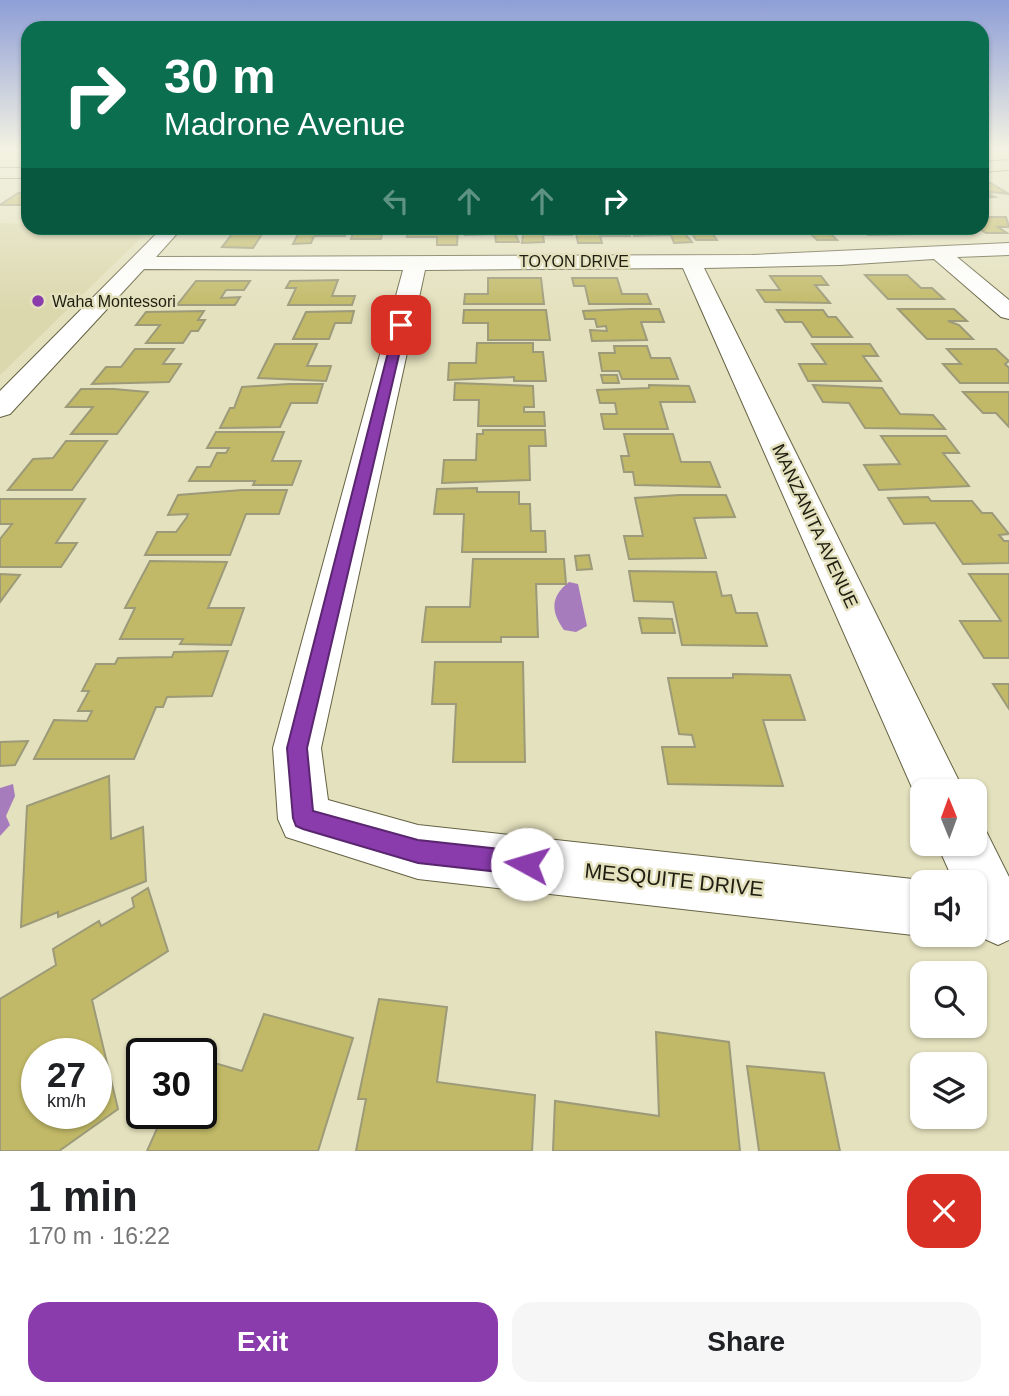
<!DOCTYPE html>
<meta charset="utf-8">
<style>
:root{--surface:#fff;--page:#f6f6f6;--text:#202124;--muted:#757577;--accent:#8a3bac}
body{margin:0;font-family:Arial,sans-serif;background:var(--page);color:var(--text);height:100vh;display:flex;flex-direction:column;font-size:26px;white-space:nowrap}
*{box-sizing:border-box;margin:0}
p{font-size:23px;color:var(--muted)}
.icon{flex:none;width:38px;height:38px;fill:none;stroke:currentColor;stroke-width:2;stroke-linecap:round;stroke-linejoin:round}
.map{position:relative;height:1151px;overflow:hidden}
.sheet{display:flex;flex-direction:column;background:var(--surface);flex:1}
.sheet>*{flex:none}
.hud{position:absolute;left:21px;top:21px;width:968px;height:214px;border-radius:21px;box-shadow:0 2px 5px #0004;background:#0b6e4f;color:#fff;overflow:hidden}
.needle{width:46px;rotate:359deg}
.buttons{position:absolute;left:910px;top:779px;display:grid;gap:14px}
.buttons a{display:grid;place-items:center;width:77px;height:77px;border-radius:14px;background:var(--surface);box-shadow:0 2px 5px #0004;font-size:35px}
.speed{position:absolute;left:21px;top:1038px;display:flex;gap:14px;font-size:35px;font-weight:700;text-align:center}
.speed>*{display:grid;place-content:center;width:91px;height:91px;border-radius:50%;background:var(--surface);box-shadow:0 2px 5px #0004;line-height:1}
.speed small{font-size:18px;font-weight:400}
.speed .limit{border:4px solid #111;border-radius:10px;background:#fff;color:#111}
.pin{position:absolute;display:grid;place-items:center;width:60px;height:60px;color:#fff;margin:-30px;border-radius:14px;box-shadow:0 4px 10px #0006}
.me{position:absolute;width:77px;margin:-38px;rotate:276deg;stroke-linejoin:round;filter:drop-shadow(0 0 5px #0008)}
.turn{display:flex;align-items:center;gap:24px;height:147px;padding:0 28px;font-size:32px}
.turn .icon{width:91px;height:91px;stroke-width:2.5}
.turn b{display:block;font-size:49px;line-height:60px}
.lanes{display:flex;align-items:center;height:66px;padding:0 28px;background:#0003;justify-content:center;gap:35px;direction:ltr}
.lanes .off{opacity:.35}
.round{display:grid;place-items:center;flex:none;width:74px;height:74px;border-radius:21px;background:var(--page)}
.head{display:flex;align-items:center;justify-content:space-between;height:119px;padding:0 28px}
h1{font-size:42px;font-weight:600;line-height:52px}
.button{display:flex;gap:14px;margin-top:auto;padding:14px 28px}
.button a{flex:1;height:80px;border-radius:21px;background:var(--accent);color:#fff;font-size:28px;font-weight:600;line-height:80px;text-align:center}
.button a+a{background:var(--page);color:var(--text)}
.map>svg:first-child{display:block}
.built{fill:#dbd8ad}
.water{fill:#a77cbd}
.building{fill:#c1b967;stroke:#9c9a79;stroke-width:2;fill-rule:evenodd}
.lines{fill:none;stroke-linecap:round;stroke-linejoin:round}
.street-casing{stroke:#656244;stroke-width:2}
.secondary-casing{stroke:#656244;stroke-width:2}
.street{fill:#fff;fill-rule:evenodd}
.secondary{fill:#dfdcc3;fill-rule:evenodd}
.route{fill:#8a3bac;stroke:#5a2670;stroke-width:2}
.poi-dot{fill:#8a3bac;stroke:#e4e1be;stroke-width:2.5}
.labels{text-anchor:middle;stroke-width:5;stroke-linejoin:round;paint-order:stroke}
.far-street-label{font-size:16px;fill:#1f1e11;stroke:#e4e1be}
.far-poi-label{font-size:16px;fill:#1f1e11;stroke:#e4e1be;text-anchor:start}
.street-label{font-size:18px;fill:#1f1e11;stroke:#e4e1be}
.near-street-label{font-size:21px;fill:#1f1e11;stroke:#e4e1be}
</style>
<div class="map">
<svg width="1009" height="1151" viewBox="0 0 1009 1151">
<rect width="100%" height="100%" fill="#e4e1be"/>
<path class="built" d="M0,223L28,224V228H151L0,375Z"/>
<path class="water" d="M569,582L578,584L587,626L576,632L564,630C550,611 551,596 569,582Z
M13,784L15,796L6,816L10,825L0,836V788Z"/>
<path class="building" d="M982,181H987L1009,194L983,191L995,197L982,198Z
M18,193H28V205H0Z
M982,217H1006L1009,227H998L1007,233H986L978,228H982Z
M216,228H266L253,248L222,247L232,234H211Z
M301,228H348L345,236H314L311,243L293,244Z
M355,228H401L399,233H382L381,239H351Z
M409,228H458L457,245H437V237H407Z
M465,228H512L519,242H496L495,234L465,235Z
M524,228H571L572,235H543L544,242L522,243Z
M575,228H627L630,236H600L602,243H578Z
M631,228H680L692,242L674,243L671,235L634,236Z
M689,228H739L743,232L712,233L717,240H696Z
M749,228H793L795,229L764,230L767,233H753Z
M805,228H850L857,234H831L837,240H817Z
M860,228H909L917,234L868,235Z
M918,228H963L971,233H950L943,228Z
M865,275H907L921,288H932L944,299H888Z
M770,276H821L828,285H815L830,303L765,302L757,290H780Z
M488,278H541L544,304H464L465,294H488Z
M572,278H617L622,294H647L651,304H589L585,286H574Z
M338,280L332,296H355L352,305H288L296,288H286L290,281Z
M196,281H250L244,290H226L221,298L240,297L235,305H177Z
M630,309H659L664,322H641L647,340L592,341L590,330L607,331L606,326L597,327L595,319H585L583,311Z
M898,309H954L967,321H948L959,325L973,339H927Z
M464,310H546L550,340H488V323H463Z
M777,310H823L828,317H836L852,337H812L802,322H785Z
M204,311L198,320H205L198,331H191L183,343H146L160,325H136L146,312Z
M354,311L351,323H335L329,339H293L306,312Z
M477,343H533V352H543L546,381H514V377L448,380L449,363H476Z
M275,344H317L307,366H331L326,381L258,378Z
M812,344H870L878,356H863L881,381H808L799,364H826Z
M614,346H647L651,358H670L678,379H622L619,371H602L599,353H615Z
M135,349H174L163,364H181L169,382L92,384L106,367H121Z
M947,349H996L1009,361L1005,364L1009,368V383H960L943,364H961Z
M601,375H617L619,383H603Z
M455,383L533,386L534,407H524V412H544L545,426H478L479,400H454Z
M289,384H323L317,403H291L280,427L220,428L230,408H234L242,387Z
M649,385L689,386L695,402H660L668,429H604L601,414H617L615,403H600L597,390L649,388Z
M813,385L882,388L900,414L933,415L945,429L865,428L849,403L823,402Z
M81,389H114L148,392L117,434H71L93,407H66Z
M963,392H1009V427L996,413H983Z
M483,430H545L546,446H529L530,480L442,483L444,460H476L477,434H483Z
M216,432H284L272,461H301L292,485H253L255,481H189L197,467H210L217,453H226L229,448H207Z
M624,434H673L681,462H710L720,487L635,485L633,472H624L621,456H629Z
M881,436H946L959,453H943L969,486L879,490L864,465L900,464Z
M66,441H107L72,490H8L33,459L53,458Z
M477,488V492H519V504H530L531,531H545L546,552H462L464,514H434L437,489Z
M242,490H287L279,514H246L230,555H145L157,532H176L187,517L188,514L168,515L178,495Z
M679,495H726L735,517L694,518L706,558L629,559L624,536H643L635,498Z
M928,497L931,501H972L982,513H992L1009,534L999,535L1004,541H1009V563L963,564L935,523L904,524L888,498Z
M0,499H85L56,543H77L61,567H0V539L12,524H0Z
M589,555L592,569L577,570L575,556Z
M473,559H564L566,584H536L538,637H501V642H422L426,607H470Z
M150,561L227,562L208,608H244L231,645L180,644L183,639H120L135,608H125Z
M629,571L716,572L722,596L731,595L736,613H757L767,646L682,645L673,602L634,601Z
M0,574L20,575L0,602Z
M969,574H1009V658H984L960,621H1001Z
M639,618L672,619L675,633H642Z
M228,651L212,696L167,697L163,707H156L134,759H34L54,720L87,721L92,711H78L89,691H82L96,664H115L118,658L172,657L174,652Z
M435,662H523L525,762H453L456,704H432Z
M733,674L790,675L805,720H763L783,786L668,784L662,747H695L692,735L679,734L668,678H733Z
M993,684H1009V709Z
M28,741L15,765L0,766V742Z
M109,776L111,839L143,827L146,881L58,917V912L21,927L27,806Z
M148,888L168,951L92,1000L118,1109L59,1151H0V999L56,965L53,949L99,921L101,926L134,907L132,898ZM37,1054H96V1113H37Z
M379,999L447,1007L437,1082L535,1095L532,1151H356L366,1099H358Z
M264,1014L353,1038L318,1151H147L164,1113H201V1059L242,1071Z
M656,1032L729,1042L740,1151H553L555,1101L659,1116Z
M747,1066L824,1073L840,1151H759Z"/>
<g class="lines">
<g class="street-casing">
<path id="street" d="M162,228H182L156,257L752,255L1009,243V255L957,257L1009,300V319L1001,317L934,259L840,265L704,268L964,791H922L921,808L683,268L425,270L321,748L328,800L418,825L922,880L928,882H922V934H927L922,936L418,879L286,837L278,819L273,748L403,270L144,269L10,414L0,417V391Z
M975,822L983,825L1009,877V940L998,945L978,936L975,930V882H954L937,844H975Z"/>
</g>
<g class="secondary-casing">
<path id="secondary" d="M1009,160V170L982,172V162Z
M0,168H28V178H0Z"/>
</g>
<use href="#street" class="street"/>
<use href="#secondary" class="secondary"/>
</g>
<linearGradient id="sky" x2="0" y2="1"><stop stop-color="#8e9ed7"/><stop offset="0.48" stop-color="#f3f2e2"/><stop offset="1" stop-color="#f3f2e2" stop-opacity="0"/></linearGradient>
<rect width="1009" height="311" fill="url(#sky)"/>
<path class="route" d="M401,322L406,325L307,748L313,811L418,840L527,852L535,856L539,864L535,872L527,875L418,863L303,829L296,826L293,818L287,748L395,325Z"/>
<circle class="poi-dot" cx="38" cy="301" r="7"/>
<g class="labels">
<g class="far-street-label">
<text x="574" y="267">TOYON DRIVE</text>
</g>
<g class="far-poi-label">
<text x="52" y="307">Waha Montessori</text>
</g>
<g class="street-label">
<text transform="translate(815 526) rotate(65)" y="6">MANZANITA AVENUE</text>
</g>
<g class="near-street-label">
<text transform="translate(674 880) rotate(6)" y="7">MESQUITE DRIVE</text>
</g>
</g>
</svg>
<div class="buttons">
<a><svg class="needle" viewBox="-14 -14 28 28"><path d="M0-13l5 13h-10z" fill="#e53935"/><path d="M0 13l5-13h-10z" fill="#757577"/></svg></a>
<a><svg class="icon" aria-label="sound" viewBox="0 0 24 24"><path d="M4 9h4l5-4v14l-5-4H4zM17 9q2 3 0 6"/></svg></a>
<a><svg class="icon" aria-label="search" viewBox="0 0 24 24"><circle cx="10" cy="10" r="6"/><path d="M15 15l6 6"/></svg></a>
<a><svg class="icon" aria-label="layers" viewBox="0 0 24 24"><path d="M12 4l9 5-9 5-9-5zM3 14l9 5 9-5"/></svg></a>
</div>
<div class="speed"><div>27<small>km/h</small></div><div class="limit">30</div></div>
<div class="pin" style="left:401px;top:325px;background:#d93025"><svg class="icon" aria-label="arrive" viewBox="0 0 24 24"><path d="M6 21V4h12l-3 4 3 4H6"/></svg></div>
<svg class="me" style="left:527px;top:864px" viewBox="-20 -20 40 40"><circle r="19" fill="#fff"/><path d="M0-13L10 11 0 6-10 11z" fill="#8a3bac"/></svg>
<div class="hud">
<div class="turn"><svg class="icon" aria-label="right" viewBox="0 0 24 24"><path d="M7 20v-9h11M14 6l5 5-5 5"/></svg><div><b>30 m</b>Madrone Avenue</div></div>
<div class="lanes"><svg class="icon off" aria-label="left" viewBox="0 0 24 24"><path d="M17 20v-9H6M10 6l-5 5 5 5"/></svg><svg class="icon off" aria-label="ahead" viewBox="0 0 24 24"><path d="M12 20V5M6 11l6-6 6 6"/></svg><svg class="icon off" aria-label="ahead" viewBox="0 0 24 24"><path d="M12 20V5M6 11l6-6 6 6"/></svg><svg class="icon" aria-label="right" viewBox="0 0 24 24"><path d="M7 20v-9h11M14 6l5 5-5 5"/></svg></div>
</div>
</div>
<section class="sheet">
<div class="head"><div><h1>1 min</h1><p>170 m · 16:22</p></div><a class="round" style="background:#d93025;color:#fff"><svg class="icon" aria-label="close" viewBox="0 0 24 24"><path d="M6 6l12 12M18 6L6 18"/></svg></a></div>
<div class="button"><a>Exit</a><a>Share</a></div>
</section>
